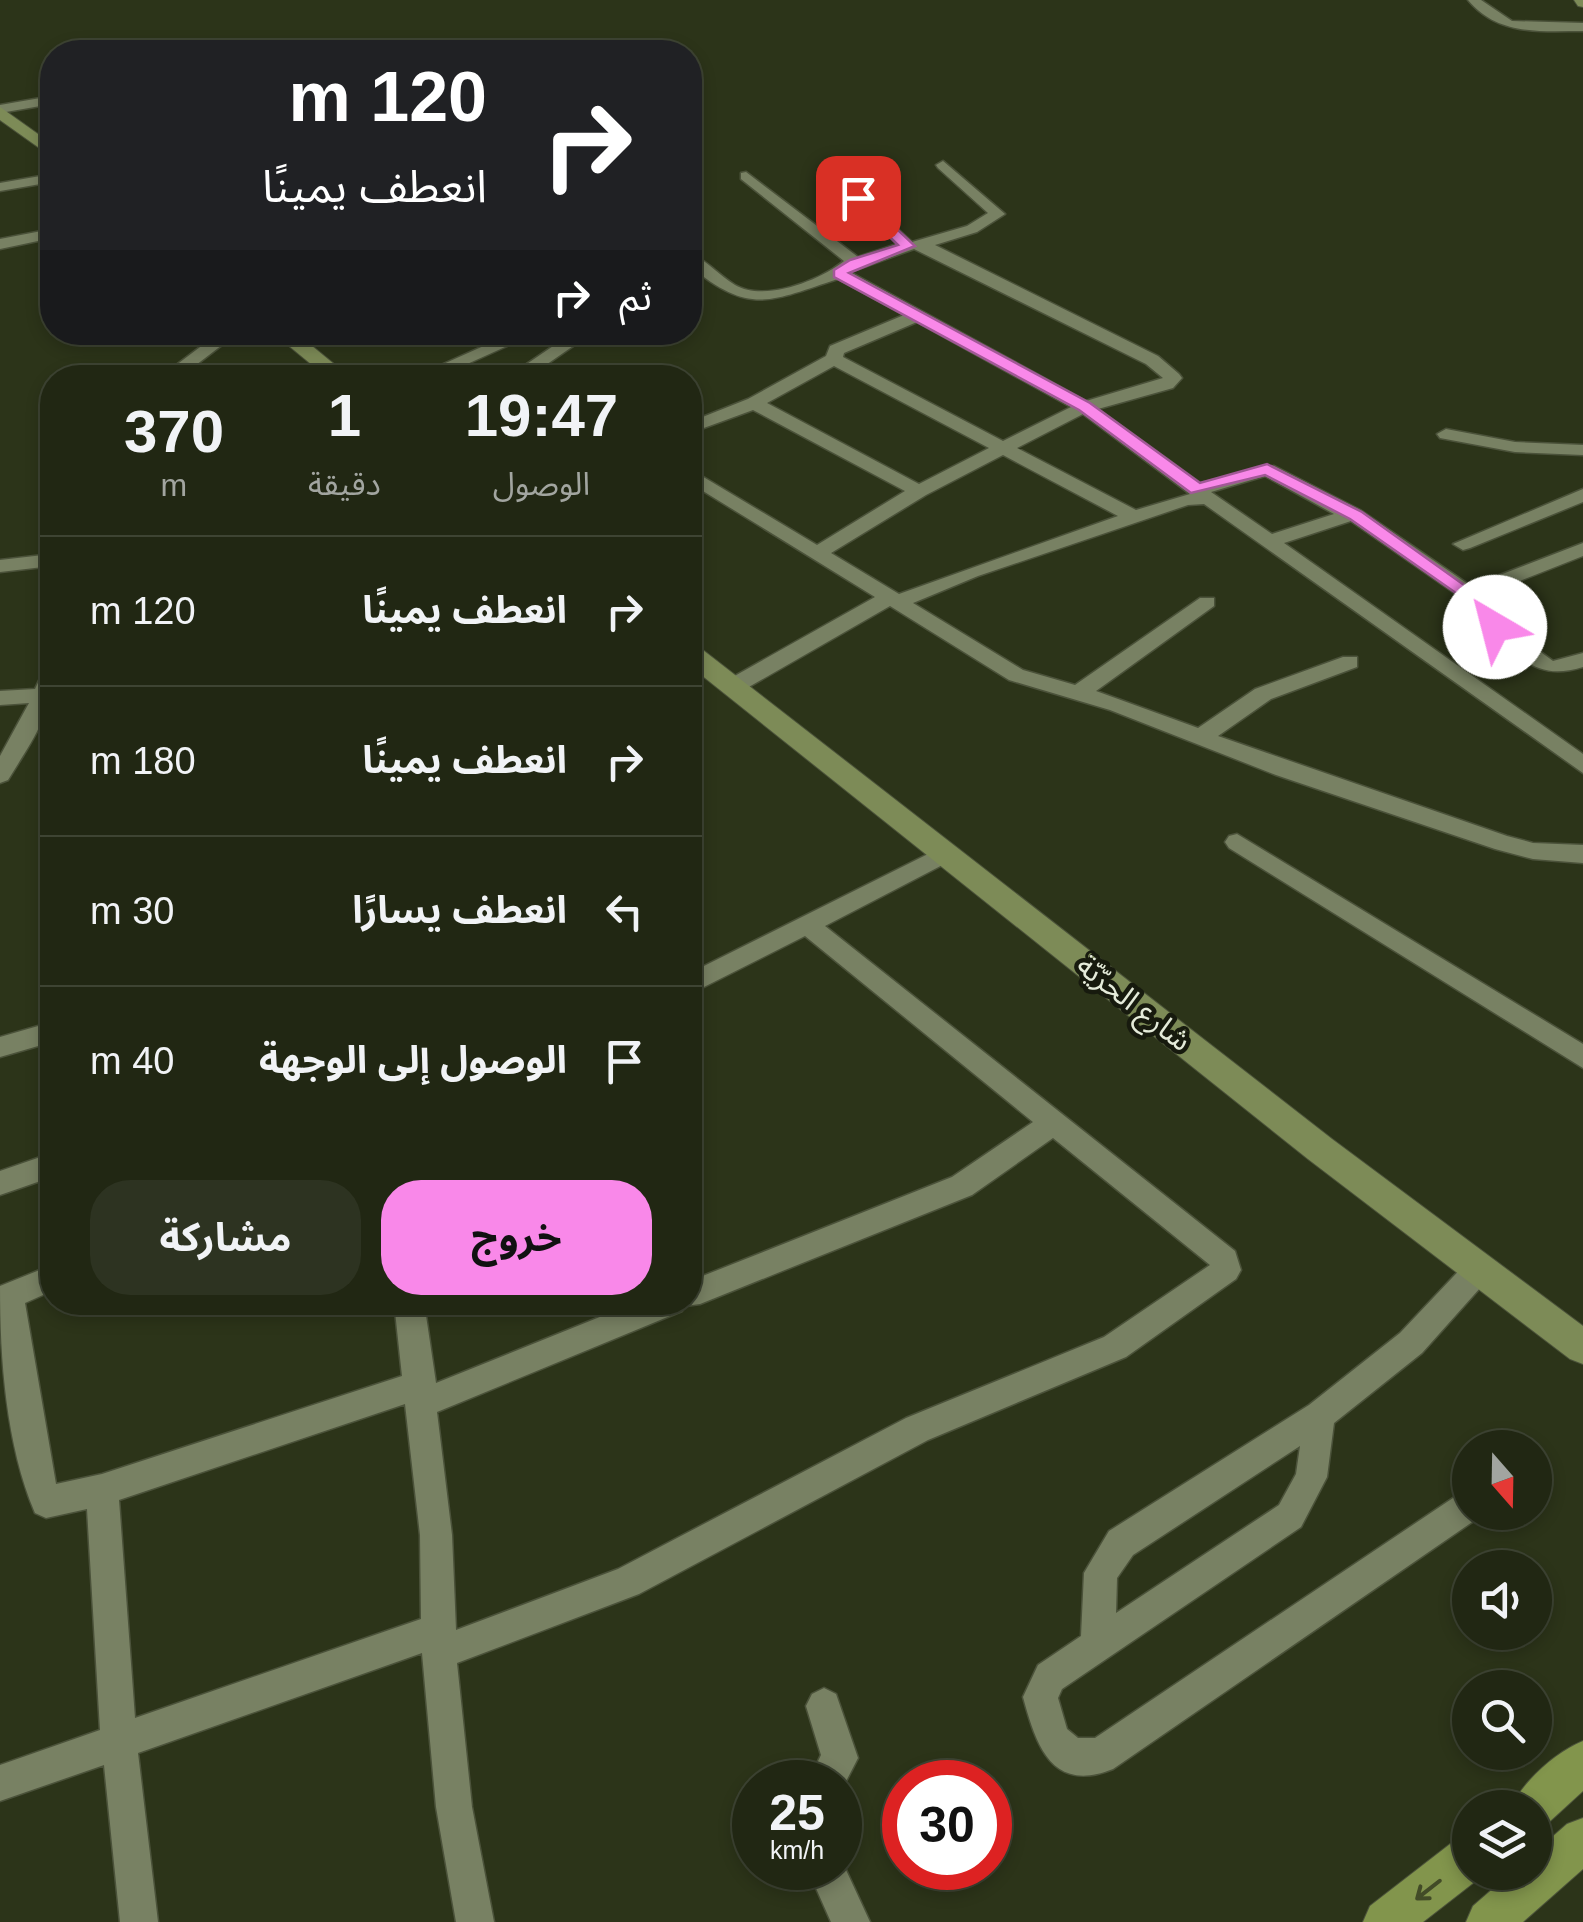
<!DOCTYPE html>
<html lang="ar">
<meta charset="utf-8">
<style>
:root{--surface:#212713;--page:#2d3321;--text:#f1f3f6;--muted:#a2a5a0;--line:#3e4433;--accent:#f988e9}
body{margin:0;font-family:Arial,"Noto Sans Arabic",sans-serif;background:var(--page);color:var(--text);direction:rtl;height:100vh;display:flex;flex-direction:column;font-size:38px;white-space:nowrap}
*{box-sizing:border-box;margin:0}
p{font-size:32px;color:var(--muted)}
.icon{flex:none;width:55px;height:55px;fill:none;stroke:currentColor;stroke-width:2;stroke-linecap:round;stroke-linejoin:round}
.map{position:relative;flex:1;overflow:hidden;direction:ltr}
.side{position:absolute;left:40px;top:365px;width:662px;height:950px;display:flex;flex-direction:column;background:var(--surface);border-radius:40px;box-shadow:0 5px 15px #0003,0 0 0 2px var(--line);direction:rtl}
.side>*{flex:none}
.guide{position:absolute;left:40px;top:40px;width:662px;height:305px;border-radius:40px;box-shadow:0 5px 15px #0003,0 0 0 2px var(--line);direction:rtl;background:#202124;color:#fff;overflow:hidden}
.needle{width:65px;rotate:160deg}
.tools{position:absolute;left:1452px;top:1430px;display:grid;gap:20px}
.tools a{display:grid;place-items:center;width:100px;height:100px;border-radius:50%;background:var(--surface);box-shadow:0 5px 15px #0003,0 0 0 2px var(--line);font-size:50px}
.speed{position:absolute;left:732px;top:1760px;display:flex;gap:20px;font-size:50px;font-weight:700;text-align:center}
.speed>*{display:grid;place-content:center;width:130px;height:130px;border-radius:50%;background:var(--surface);box-shadow:0 5px 15px #0003,0 0 0 2px var(--line);line-height:1}
.speed small{font-size:25px;font-weight:400}
.speed .limit{border:15px solid #d22;background:#fff;color:#111}
.pin{position:absolute;display:grid;place-items:center;width:85px;height:85px;color:#fff;margin:-42px;border-radius:20px;box-shadow:0 5px 15px #0006}
.me{position:absolute;width:110px;margin:-55px;rotate:323deg;stroke-linejoin:round;filter:drop-shadow(0 0 8px #0008)}
.turn{display:flex;align-items:center;gap:35px;height:210px;padding:0 50px;font-size:45px}
.turn .icon{width:130px;height:130px;stroke-width:2.5}
.turn b{display:block;font-size:70px;line-height:85px}
.then{display:flex;align-items:center;height:95px;padding:0 50px;background:#0003;gap:20px;font-size:38px}
.eta{display:flex;justify-content:space-evenly;align-items:center;height:170px;text-align:center}
.eta b{font-size:60px;font-weight:700;line-height:70px}
.button{display:flex;gap:20px;margin-top:auto;padding:20px 50px}
.button a{flex:1;height:115px;border-radius:40px;background:var(--accent);color:#111;font-size:40px;font-weight:700;line-height:115px;text-align:center}
.button a+a{background:var(--page);color:var(--text)}
ul{padding:0;list-style:none}
li{display:flex;align-items:center;gap:30px;height:150px;padding:0 50px;border-top:2px solid var(--line)}
li div{flex:1}
li b{display:block;font-size:38px}
li em{font-style:normal}
.map>svg:first-child{display:block}
.lines{fill:none;stroke-linecap:round;stroke-linejoin:round}
.street-casing{stroke:#4b523a;stroke-width:3}
.secondary-casing{stroke:#4b523a;stroke-width:2}
.primary-casing{stroke:#4b523a;stroke-width:2}
.street{fill:#788163;fill-rule:evenodd}
.secondary{fill:#7d8b57;fill-rule:evenodd}
.primary{fill:#82954c;fill-rule:evenodd}
.oneway{stroke:#424b27}
.route{fill:#f988e9;stroke:#a25897;stroke-width:2.5}
.labels{text-anchor:middle;stroke-width:9;stroke-linejoin:round;paint-order:stroke}
.street-label{font-size:30px;fill:#e5ebda;stroke:#171a0e}
</style>
<div class="map">
<svg width="1583" height="1922" viewBox="0 0 1583 1922">
<rect width="100%" height="100%" fill="#2c3419"/>
<g class="lines">
<g class="street-casing">
<path id="street" d="M1468,0H1481L1512,21L1583,23V31C1540,31 1498,36 1468,0Z
M52,96V104L0,113V105Z
M943,161L1005,214L977,232L935,245L1158,356L1179,374L1182,378L1173,388L1098,409L1200,483L1274,466L1360,510L1471,586L1583,543V556L1484,595L1507,611L1513,620L1508,628L1553,661L1583,653V667C1538,681 1524,659 1489,634L1486,629L1492,619L1351,521L1284,543L1583,754V773L1204,504L1188,505L978,576L913,603L1023,670L1075,685L1200,598H1214V606L1096,691L1198,728L1255,689L1343,657H1357V667L1271,699L1218,736L1507,836L1533,843L1583,845V863L1533,859L1495,849L1276,775L1110,710L1009,680L890,606L740,692H724V682L875,597L690,483V469L817,545L905,491L753,410L690,433V422L748,399L826,356L830,346L904,315L838,279C770,301 750,316 690,266V253C706,260 719,275 735,285C764,302 819,281 844,261L741,179V173L746,172L858,257L897,244L852,202V196H862L912,242L967,226L988,213L938,168L936,165ZM914,249L1146,364L1163,378L1086,401L850,272ZM917,322L1071,407L1003,441L843,357L844,353ZM834,366L989,448L919,484L767,403ZM1083,414L1190,494L1136,510L1017,448ZM1003,455L1118,516L899,594L831,553L926,495ZM1265,476L1334,514L1272,534L1211,492Z
M52,174V182L0,191V183Z
M52,229V238L0,249V239Z
M220,332H239L179,378H159Z
M515,332H538L436,378H412Z
M565,338L579,342L527,378H506Z
M1446,429L1515,442L1583,445V455L1515,452L1440,438L1437,434Z
M1583,489V502L1470,548L1463,550L1453,544Z
M52,554V566L0,572V560Z
M52,666C55,712 31,742 8,780L0,783V756L29,703L0,705V691L35,689L45,668Z
M1237,834L1583,1044V1068L1229,848L1225,842L1229,836Z
M946,845L958,853L954,859L825,926L1235,1251L1241,1270L1236,1279L1126,1357L928,1440L639,1594L457,1663L472,1807L494,1922H456L436,1807L422,1653L138,1753L158,1922H120L104,1765L0,1801V1765L100,1730L87,1509L46,1518L35,1513C6,1445 0,1360 0,1286L52,1265V1291L25,1303L56,1484L102,1474L402,1376L394,1302H424L436,1383L637,1302H690V1281L952,1177L1033,1122L805,936L690,994V973ZM1053,1138L1210,1265L1104,1337L906,1418L618,1569L456,1630L452,1535L437,1412L682,1311L685,1306L700,1304L972,1195ZM405,1404L420,1535L421,1619L135,1718L119,1500Z
M52,1022V1042L0,1057V1037Z
M52,1153V1177L0,1195V1171Z
M1479,1256L1489,1260L1494,1269L1489,1278L1422,1353L1334,1423L1327,1477L1301,1527L1062,1689L1058,1698L1067,1729L1078,1738H1095L1459,1494L1470,1489V1512H1483L1481,1516L1113,1769C1051,1794 1036,1744 1023,1697L1038,1665L1081,1636L1084,1573L1109,1531L1309,1405L1400,1333L1469,1260ZM1300,1446L1296,1474L1279,1505L1116,1613L1117,1578L1133,1555Z
M824,1688L836,1694L858,1758L840,1793V1782H808L821,1755L806,1706L812,1694Z
M840,1857L870,1922H831L807,1868H840Z"/>
</g>
<g class="secondary-casing">
<path id="secondary" d="M1574,0H1583V7L1578,6Z
M0,107L52,144V157L0,120Z
M272,332H295L351,378H328Z
M690,645L699,647L1332,1139L1583,1326V1364L1570,1359L1308,1159L690,666Z"/>
</g>
<g class="primary-casing">
<path id="primary" d="M1583,1741V1791L1548,1823L1535,1829V1808H1511C1523,1781 1556,1752 1583,1741Z
M1583,1818V1869L1523,1922H1466L1473,1906L1512,1872H1535V1852L1567,1824Z
M1470,1835V1872L1486,1873L1423,1922H1363L1370,1906L1454,1841Z"/>
</g>
<use href="#street" class="street"/>
<use href="#secondary" class="secondary"/>
<use href="#primary" class="primary"/>
</g>
<defs><path id="oneway-shaft" d="M-6 0H5M1.5-3L5.5 0L1.5 3" fill="none" stroke-width="1.6" stroke-linecap="round" stroke-linejoin="round" transform="scale(2.5)"/></defs>
<use class="oneway" href="#oneway-shaft" transform="translate(1428 1890) rotate(142)"/>
<path class="route" d="M853,196H862L915,246L849,273L1090,403L1200,483L1267,464L1362,512L1513,620L1502,631H1489L1486,627L1493,619L1350,519L1265,475L1191,493L1079,410L834,277V270L850,260L898,245L853,201Z"/>
<g class="labels">
<g class="street-label">
<text transform="translate(1134 1003) rotate(38)" y="10">شارع الحرّيّة</text>
</g>
</g>
</svg>
<div class="tools">
<a><svg class="needle" viewBox="-14 -14 28 28"><path d="M0-13l5 13h-10z" fill="#e53935"/><path d="M0 13l5-13h-10z" fill="#a2a5a0"/></svg></a>
<a><svg class="icon" aria-label="sound" viewBox="0 0 24 24"><path d="M4 9h4l5-4v14l-5-4H4zM17 9q2 3 0 6"/></svg></a>
<a><svg class="icon" aria-label="search" viewBox="0 0 24 24"><circle cx="10" cy="10" r="6"/><path d="M15 15l6 6"/></svg></a>
<a><svg class="icon" aria-label="layers" viewBox="0 0 24 24"><path d="M12 4l9 5-9 5-9-5zM3 14l9 5 9-5"/></svg></a>
</div>
<div class="speed"><div>25<small>km/h</small></div><div class="limit">30</div></div>
<div class="pin" style="left:858px;top:198px;background:#d93025"><svg class="icon" aria-label="arrive" viewBox="0 0 24 24"><path d="M6 21V4h12l-3 4 3 4H6"/></svg></div>
<svg class="me" style="left:1495px;top:627px" viewBox="-20 -20 40 40"><circle r="19" fill="#fff"/><path d="M0-13L10 11 0 6-10 11z" fill="#f988e9"/></svg>
<div class="guide">
<div class="turn"><svg class="icon" aria-label="right" viewBox="0 0 24 24"><path d="M7 20v-9h11M14 6l5 5-5 5"/></svg><div><b>120 m</b>انعطف يمينًا</div></div>
<div class="then">ثم<svg class="icon" aria-label="right" viewBox="0 0 24 24"><path d="M7 20v-9h11M14 6l5 5-5 5"/></svg></div>
</div>
<section class="side">
<div class="eta">
<div><b>19:47</b><p>الوصول</p></div>
<div><b>1</b><p>دقيقة</p></div>
<div><b>370</b><p>m</p></div>
</div>
<ul>
<li><svg class="icon" aria-label="right" viewBox="0 0 24 24"><path d="M7 20v-9h11M14 6l5 5-5 5"/></svg><div><b>انعطف يمينًا</b></div><em>120 m</em></li>
<li><svg class="icon" aria-label="right" viewBox="0 0 24 24"><path d="M7 20v-9h11M14 6l5 5-5 5"/></svg><div><b>انعطف يمينًا</b></div><em>180 m</em></li>
<li><svg class="icon" aria-label="left" viewBox="0 0 24 24"><path d="M17 20v-9H6M10 6l-5 5 5 5"/></svg><div><b>انعطف يسارًا</b></div><em>30 m</em></li>
<li><svg class="icon" aria-label="arrive" viewBox="0 0 24 24"><path d="M6 21V4h12l-3 4 3 4H6"/></svg><div><b>الوصول إلى الوجهة</b></div><em>40 m</em></li>
</ul>
<div class="button"><a>خروج</a><a>مشاركة</a></div>
</section>
</div>
